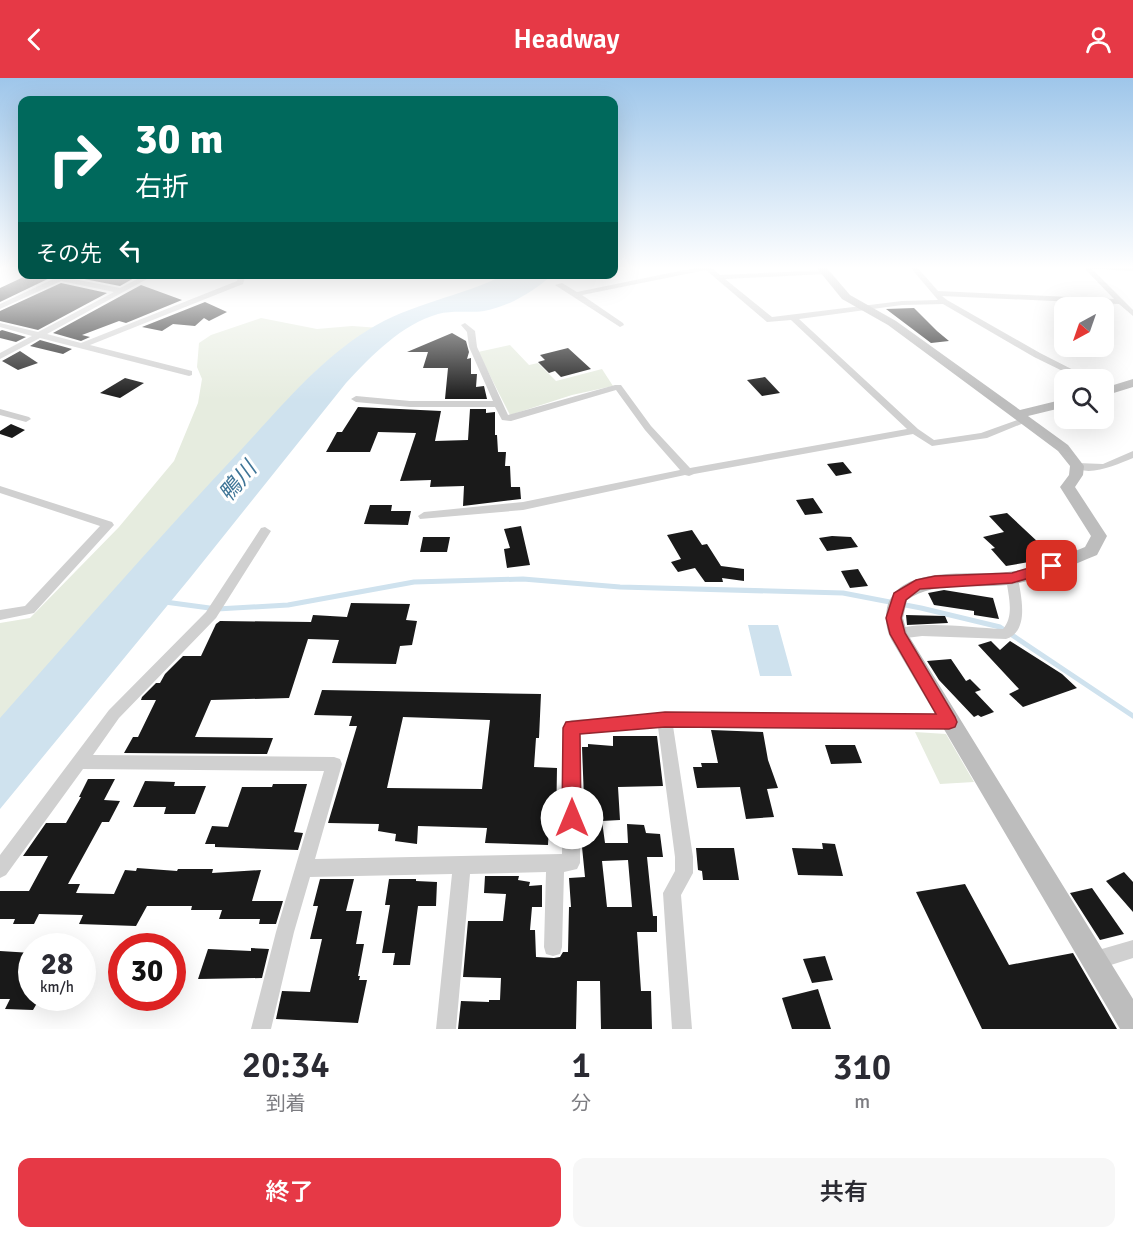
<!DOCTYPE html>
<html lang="ja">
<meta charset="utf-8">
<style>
:root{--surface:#fff;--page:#f7f7f7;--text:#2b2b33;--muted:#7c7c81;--accent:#e63946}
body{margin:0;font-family:Signika,"Noto Sans JP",sans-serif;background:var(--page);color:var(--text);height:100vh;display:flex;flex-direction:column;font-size:22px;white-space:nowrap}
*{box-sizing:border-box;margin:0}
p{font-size:20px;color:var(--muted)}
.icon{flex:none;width:33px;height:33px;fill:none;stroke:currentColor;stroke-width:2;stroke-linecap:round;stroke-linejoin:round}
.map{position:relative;height:951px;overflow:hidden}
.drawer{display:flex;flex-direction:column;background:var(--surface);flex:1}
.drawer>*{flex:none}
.guide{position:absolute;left:18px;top:18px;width:600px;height:183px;border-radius:12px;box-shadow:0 6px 24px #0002;background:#00695c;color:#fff;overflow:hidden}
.needle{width:39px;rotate:220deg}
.controls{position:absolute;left:1054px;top:219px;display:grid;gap:12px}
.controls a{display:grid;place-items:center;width:60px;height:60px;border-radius:12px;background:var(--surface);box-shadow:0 6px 24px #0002;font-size:30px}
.speed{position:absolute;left:18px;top:855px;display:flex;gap:12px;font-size:30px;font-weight:700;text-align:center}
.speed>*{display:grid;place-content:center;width:78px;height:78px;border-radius:50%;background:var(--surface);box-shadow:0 6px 24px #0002;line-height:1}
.speed small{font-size:15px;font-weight:400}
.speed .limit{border:9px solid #d22;background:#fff;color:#111}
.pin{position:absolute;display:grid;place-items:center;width:51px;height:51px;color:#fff;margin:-26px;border-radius:12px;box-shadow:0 3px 9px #0006}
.me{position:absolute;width:66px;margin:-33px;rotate:0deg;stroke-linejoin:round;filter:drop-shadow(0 0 4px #0008)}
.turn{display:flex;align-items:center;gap:21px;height:126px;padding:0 18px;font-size:27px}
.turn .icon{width:78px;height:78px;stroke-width:2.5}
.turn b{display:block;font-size:42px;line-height:51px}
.then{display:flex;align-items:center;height:57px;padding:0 18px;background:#0003;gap:12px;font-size:22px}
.eta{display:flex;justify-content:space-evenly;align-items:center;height:102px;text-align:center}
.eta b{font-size:36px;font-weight:600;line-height:42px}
.action{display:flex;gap:12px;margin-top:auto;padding:12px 18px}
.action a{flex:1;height:69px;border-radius:12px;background:var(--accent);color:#fff;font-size:24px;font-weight:600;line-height:69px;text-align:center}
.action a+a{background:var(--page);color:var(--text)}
header{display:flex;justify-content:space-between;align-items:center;height:78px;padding:0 18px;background:var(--accent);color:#fff;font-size:27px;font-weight:600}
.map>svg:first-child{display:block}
.green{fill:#e6ecdf}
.water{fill:#cfe2ee}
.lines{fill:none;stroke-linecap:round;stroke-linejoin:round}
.stream{stroke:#cfe2ee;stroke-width:5}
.building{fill:#1a1a1a;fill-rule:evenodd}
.street{fill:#d0d0d0;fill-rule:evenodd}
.secondary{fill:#bdbdbd;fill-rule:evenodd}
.route{fill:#e63946;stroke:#96252e;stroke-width:1.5}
.labels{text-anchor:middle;stroke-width:6;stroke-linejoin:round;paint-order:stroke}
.water-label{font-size:22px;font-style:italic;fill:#3f7597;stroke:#fff}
</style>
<header><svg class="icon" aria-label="back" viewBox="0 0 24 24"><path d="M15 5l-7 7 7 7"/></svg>Headway<svg class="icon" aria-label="person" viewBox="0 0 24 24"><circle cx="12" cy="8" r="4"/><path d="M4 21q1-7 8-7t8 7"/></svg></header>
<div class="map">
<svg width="1133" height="951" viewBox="0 0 1133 951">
<rect width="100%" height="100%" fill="#fff"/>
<path class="green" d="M261,240L317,251L352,248L380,250C343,270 311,291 288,326L0,644V545L30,540L119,449L174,383L198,325L202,301L197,289L199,265L211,257Z
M510,267L529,287L538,285L556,303L602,291L613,308L572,317L510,337L478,274Z
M915,654L946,656L974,704L940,706Z"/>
<path class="water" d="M506,196L552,197C533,214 510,228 484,233C469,235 452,232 438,236C402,246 371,278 346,305L190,500L0,731V640C79,551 158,460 240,373C279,331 318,283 368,252C411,225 461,219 506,196Z
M748,547H778L792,598H760Z"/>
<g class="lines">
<path class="stream" d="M165,524L217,531L288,527L414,504L523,501L620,509L843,515L921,530L1000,549L1133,638"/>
</g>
<path class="building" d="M30,196H58L0,224V210Z
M76,196H141L120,208L74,199Z
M61,205L107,215L38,252L0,243V233Z
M141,207L182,222L126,245L119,243L82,257L90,259L81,263L53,255Z
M205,224L227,234L209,243L204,240L195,248L173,246L162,253L142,249Z
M914,230L937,253L949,263L931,265L886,231Z
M2,252L26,259L16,264L0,260V253Z
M452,255L466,263L469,274L467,281L471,280V296H477L476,309L484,308L487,321H445L448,290H423L428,274H407Z
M40,262L72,271L63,276L30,268Z
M568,270L591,291L561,299L555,293L549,295L538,284L545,282L540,277Z
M20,273L38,285L18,292L2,283Z
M765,299L780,315L762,318L747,302Z
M125,300L144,305L120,320L100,315Z
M358,329L441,333L435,363L468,362L470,331H486V335L495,334V357H497L498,374H506L505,388H510L511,409H520L521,421L463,428L464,408L430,409L431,402L400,403L416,355L378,354L370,374H326L337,354H342Z
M11,346L25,352L12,360L0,356V353Z
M843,384L852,395L836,398L827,386Z
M813,420L823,435L805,437L796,422Z
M370,427H392L391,433H411L408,447L364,446Z
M1007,435L1039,465L1036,466L1046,477L1029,484L1006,488L991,471L995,470L983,459L1004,454L989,438Z
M521,448L530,487L507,490L504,471L510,470L504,451Z
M692,452L702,467L707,466L721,488L744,491V503L722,500L723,504H705L695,490L678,494L671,484L681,481L667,457Z
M832,458L851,459L858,469L827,473L819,460Z
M423,459H450L447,474H420Z
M858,491L868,508L850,510L841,493Z
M944,512L993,520L999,541L974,537V533L934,527L928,515Z
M351,525L410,526L406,542L417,543L412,567L400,568L396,586L332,585L339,562L308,561L289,620L211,622L195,659L273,660L267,676L124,675L133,659H138L156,622H141L142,619L156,605H160L165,596L183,578H201L216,546L220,543L311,544L313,537L347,539Z
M906,537L945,538L948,545L907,547Z
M991,563L1000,572L1010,563L1062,596L1077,610L1023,629L1009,616L1019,611L978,567Z
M951,581L966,603L970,601L981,612L975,614L994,634L981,639L978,637L974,639L939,602L927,583Z
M322,612L541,616L539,660H536L534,689L557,690L556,749L549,748L548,767L485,765L487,750L418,748L417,766L395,763L396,756L378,753L379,746L328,745L357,648H349L352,638L314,637ZM403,639L490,642L482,711L387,710Z
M711,652L763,654L768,682L778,710L767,711L774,739L746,741L740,709L697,710L693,689H702L701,685H718Z
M613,658H657L663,708L618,709L620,742L602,743L605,765H628L627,746L644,747L646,755L660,756L663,779H647L653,838H657V854H637L641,913H651L652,951H601L600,903H577L576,951H458L461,923L489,924V922H500L501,900L463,899L468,843H503L506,816L484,815L485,798H519L518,802L530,804L529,808L542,807V829H532L530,852H535L536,879L554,880L560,879L563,874H568L569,829H571L569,800L585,799L582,769V721H584L582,669H588V666L613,668ZM628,782L632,829H607L602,783Z
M825,667H855L862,685L831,686Z
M88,701H115L104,722L120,723L109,744H102L68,806H80L76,815L114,816L125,792L136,793L137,790L177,793L178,791H213L212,795L261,792L252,823H283L276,846H259L260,841H219L222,832H191L192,828H147L136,848L79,846L83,837L39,836L34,846H13L15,841H0V813H29L48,778H23L46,745H66L81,719H79Z
M145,703L175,704L174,708H206L195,736H164L166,729H133Z
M273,706H307L294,754L303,755L298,772L215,769V766H205L212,748L228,749L242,709H272Z
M822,765L835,766L843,798L798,797L792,770L823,771Z
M696,770H734L739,802H703L702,793L698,792Z
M1124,794L1133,804V834L1106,803Z
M320,801H354L346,833H362L356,866H364L358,898H360L359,902H367L358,945L276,941L282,913L310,914L322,861H310L318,828H313Z
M389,801H416V803L437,804L436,828H418L410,887H393L395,875H382L390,827H385Z
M965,806L1009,887L1073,875L1117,951H982L916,814Z
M1092,810L1124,856L1100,862L1070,815Z
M251,870L269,871L262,900L198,901L208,871L251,873Z
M0,873L32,875V920H40L33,932L5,931L10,921H0Z
M825,878L833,902L812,905L803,881Z
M818,911L831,951H792L782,920Z"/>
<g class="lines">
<path class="street" d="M699,189H711L720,197L828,192V196H825L725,201L772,239L902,223L938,222L910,189H917L938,213L1114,221L1083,189H1133V193L1092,191L1133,232V238L1119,226L942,218L947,222L1040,275L1093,302H1081L1034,279L943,226L902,227L799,241L918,351L934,362L981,355L1026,339L1031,342L987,360L932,368L913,356L694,396L689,398L685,397L523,432L420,441L418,438L424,434L523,424L680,392L645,352L616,312L511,343L502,342L495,329H410L356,324L351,321L356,318L410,323H493L469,269L467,254L461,247L465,245L475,253L477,269L508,337L615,307H621L651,348L690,390L907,351L791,242L767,244L706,192L582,217L623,245L624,247L620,249L555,207L562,205L577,214Z
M64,196H74L68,200L120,210L147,196H156L47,256L81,265L237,203L239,196H246L243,206L90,267L192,293V297L189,298L40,260L0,281V275L32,258L0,249V245L38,254L114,214L61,203L0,231V226Z
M181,196H205L202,198Z
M0,331L29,339L31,341L26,344L0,337Z
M1133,373V380C1116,387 1088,400 1072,388L1077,385L1103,386Z
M0,408L112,444L114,447L34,535L0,542V532L25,528L100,448L0,415Z
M265,449L271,453L216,540L119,640L93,677L334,679L340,681L342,686L315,781L562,776L564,649L567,644L572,642L665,636L949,638L954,639L956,644L954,649L949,650L673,648L693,779V795L681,817L692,951H672L663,815L675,793V779L658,649L580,655V785L577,791L564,794L562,869L560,876L553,878L546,876L544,869L546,794L470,796L456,951H436L452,796L310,799L294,854L271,951H251L276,854L324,693L83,691L6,797L0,800V777L109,632L206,534L261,450Z
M1012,496L1016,497L1018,500C1021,518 1030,553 1006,561L922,558L898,561L893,560L891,556L893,552C925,542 970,550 1003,551C1015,538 1008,516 1006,500L1008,497Z
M1133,862V880L1095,892L1088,889L1085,882L1088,875Z"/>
<path class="secondary" d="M816,189H826L850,217L896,243L1020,332L1065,321V329L1028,338L1068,367L1084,388L1083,397L1075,409L1107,458L1097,477C1070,488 1043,501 1014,506C979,512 937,501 907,522L903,540L907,555L1133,921V951H1120L891,561C886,551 885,541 887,530C899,483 978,500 1015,493C1039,489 1062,478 1085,469L1091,458L1060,409L1069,397L1070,388L1058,373L888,247L842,221Z
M1133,301V309L1104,318V310Z"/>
</g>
<linearGradient id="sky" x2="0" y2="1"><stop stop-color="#9ec6ea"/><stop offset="0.59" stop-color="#fff"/><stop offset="1" stop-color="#fff" stop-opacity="0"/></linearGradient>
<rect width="1133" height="322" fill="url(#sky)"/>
<path class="route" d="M1052,483L1059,488L1057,492L1012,505L920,511L906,522L901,540L905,555L955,639L957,644L955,649L949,651L665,649L580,656L581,740L578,746L572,749L565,746L562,740L563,650L566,644L665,634L936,636L890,556L886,540L894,515L916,502L935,498L1012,495Z"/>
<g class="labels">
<g class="water-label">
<text transform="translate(237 403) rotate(-50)" y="8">鴨川</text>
</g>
</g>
</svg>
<div class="controls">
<a><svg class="needle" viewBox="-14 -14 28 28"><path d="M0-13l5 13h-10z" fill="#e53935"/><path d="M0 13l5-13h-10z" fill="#7c7c81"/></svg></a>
<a><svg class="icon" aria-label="search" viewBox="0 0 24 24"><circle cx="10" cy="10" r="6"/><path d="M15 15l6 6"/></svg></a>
</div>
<div class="speed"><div>28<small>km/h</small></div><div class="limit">30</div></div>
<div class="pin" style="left:1052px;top:488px;background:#d93025"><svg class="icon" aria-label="arrive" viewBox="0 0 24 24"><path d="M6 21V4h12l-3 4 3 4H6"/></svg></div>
<svg class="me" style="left:572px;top:740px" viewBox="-20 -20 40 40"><circle r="19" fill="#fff"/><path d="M0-13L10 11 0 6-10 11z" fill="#e63946"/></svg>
<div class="guide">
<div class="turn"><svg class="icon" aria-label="right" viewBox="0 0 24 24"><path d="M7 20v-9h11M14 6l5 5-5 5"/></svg><div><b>30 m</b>右折</div></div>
<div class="then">その先<svg class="icon" aria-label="left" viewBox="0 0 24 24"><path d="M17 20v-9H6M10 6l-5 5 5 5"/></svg></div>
</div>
</div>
<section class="drawer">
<div class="eta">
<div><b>20:34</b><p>到着</p></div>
<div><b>1</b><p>分</p></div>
<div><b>310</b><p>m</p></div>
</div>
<div class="action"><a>終了</a><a>共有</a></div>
</section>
